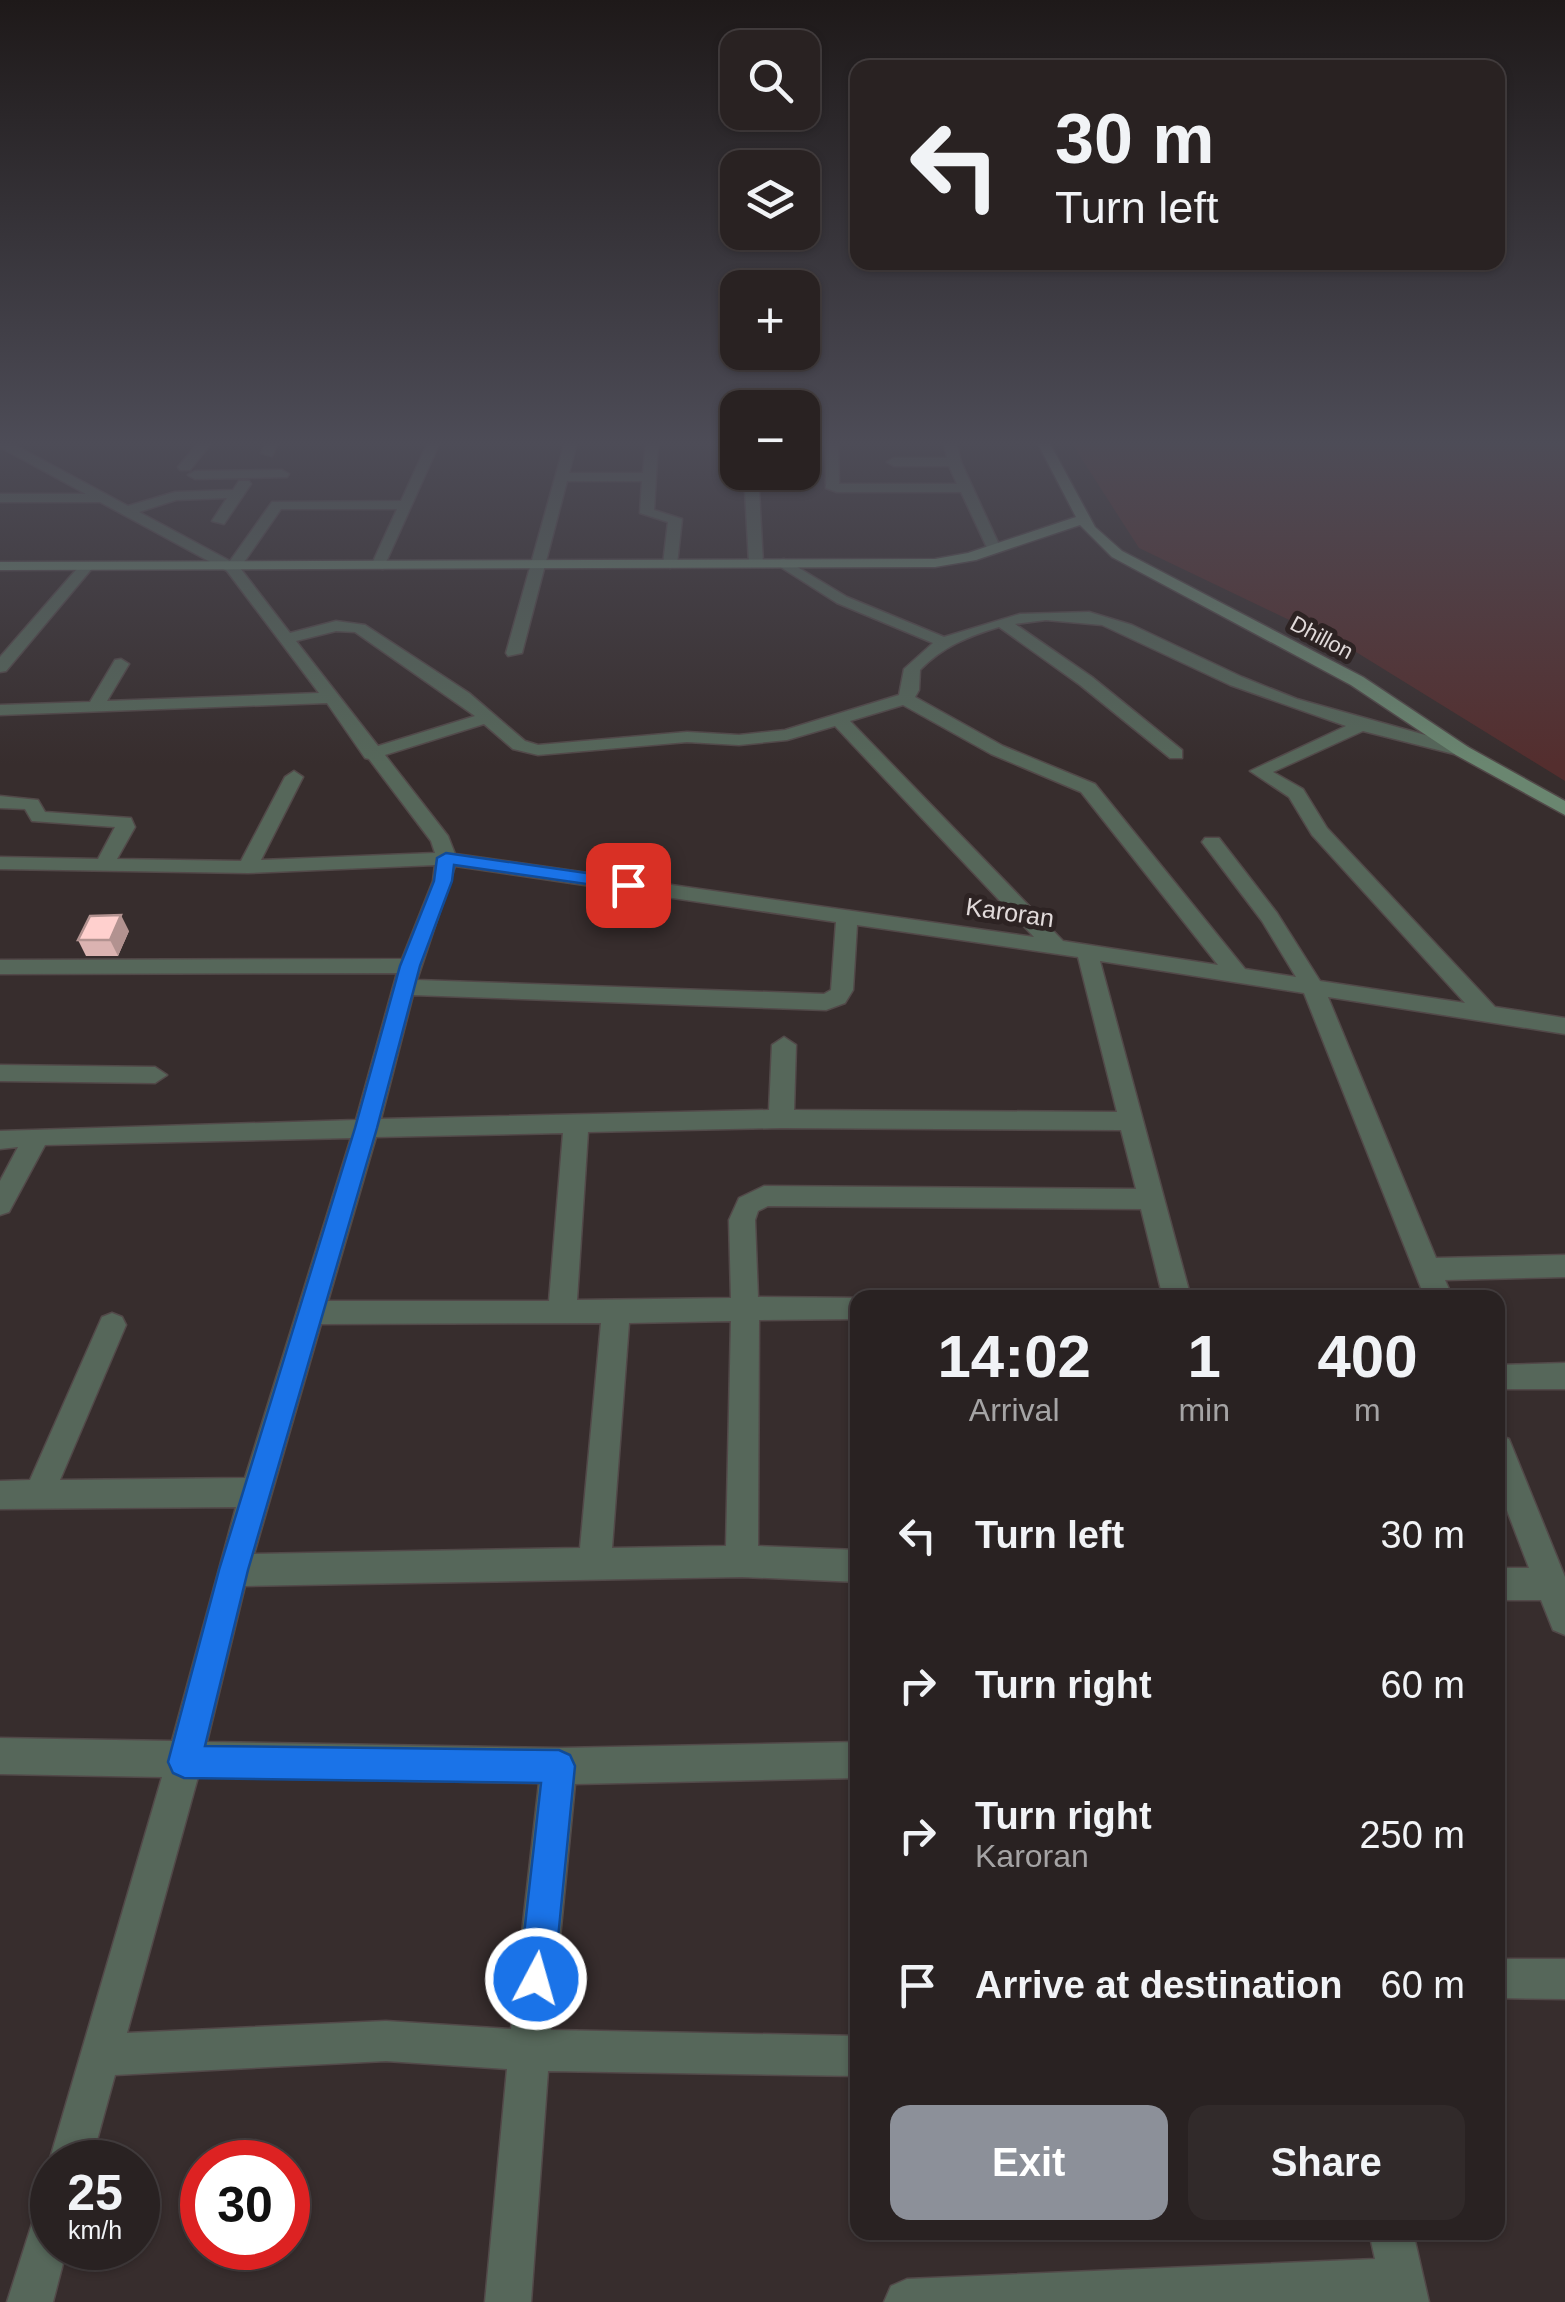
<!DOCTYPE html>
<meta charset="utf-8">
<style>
:root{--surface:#292222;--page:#312a2a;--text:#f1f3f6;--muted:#a5a4a5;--line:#453f40;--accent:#8c9099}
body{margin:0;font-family:Helvetica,sans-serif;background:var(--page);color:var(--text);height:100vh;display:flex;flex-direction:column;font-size:38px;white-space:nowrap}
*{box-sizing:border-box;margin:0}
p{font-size:32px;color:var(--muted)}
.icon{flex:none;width:55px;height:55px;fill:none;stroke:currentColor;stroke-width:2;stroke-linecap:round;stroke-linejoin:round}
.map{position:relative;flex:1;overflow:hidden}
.sheet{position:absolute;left:850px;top:1290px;width:655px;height:950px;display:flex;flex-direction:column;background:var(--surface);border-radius:20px;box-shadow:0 2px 8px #0004,0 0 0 2px var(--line)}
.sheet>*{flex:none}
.guide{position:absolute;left:850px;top:60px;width:655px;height:210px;border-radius:20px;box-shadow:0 2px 8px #0004,0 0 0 2px var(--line);background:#292222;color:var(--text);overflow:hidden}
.tools{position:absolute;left:720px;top:30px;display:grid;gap:20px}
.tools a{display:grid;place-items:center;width:100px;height:100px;border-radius:20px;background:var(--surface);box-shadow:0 2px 8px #0004,0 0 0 2px var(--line);font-size:50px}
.speed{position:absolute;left:30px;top:2140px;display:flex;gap:20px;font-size:50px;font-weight:700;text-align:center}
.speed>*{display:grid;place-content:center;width:130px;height:130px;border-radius:50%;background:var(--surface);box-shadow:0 2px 8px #0004,0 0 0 2px var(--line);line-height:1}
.speed small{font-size:25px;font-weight:400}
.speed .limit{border:15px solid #d22;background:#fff;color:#111}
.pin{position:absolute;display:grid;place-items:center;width:85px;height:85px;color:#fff;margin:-42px;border-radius:20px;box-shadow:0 5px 15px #0006}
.me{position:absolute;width:110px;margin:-55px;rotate:6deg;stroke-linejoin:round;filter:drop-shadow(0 0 8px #0008)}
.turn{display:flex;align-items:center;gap:35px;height:210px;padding:0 40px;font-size:45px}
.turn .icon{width:130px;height:130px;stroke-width:2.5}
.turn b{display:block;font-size:70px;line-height:85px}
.eta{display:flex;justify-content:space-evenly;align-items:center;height:170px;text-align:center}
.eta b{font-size:60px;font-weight:700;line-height:70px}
.cta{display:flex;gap:20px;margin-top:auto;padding:20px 40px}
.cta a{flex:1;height:115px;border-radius:20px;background:var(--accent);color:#fff;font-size:40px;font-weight:700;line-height:115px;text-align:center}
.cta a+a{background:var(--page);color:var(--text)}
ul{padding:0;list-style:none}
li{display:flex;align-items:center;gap:30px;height:150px;padding:0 40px}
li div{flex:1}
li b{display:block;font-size:38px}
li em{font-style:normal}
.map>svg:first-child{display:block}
.green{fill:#542e2e}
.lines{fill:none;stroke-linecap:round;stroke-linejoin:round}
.street-casing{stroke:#524949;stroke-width:3}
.secondary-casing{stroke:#524949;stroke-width:3}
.street{fill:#56675a;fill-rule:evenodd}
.secondary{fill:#6a8670;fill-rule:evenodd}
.wall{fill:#dbb3b1}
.shaded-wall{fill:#b29290}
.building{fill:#ffd0ce;stroke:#b29290;stroke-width:2.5}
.route{fill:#1a73e8;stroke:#114b97;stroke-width:2.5}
.labels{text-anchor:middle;stroke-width:10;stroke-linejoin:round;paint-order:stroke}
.far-street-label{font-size:22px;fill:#e1dada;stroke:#2d2323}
.street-label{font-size:25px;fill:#e1dada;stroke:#2d2323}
</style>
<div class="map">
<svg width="1565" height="2302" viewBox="0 0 1565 2302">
<rect width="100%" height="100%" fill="#372d2d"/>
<path class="green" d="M1071,442H1565V781L1356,652L1139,548Z"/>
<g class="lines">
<g class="street-casing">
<path id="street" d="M0,442H9L128,506L175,492L233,490L239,481H249L251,484L224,524L212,521L227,498L176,500L139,512L230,561L272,502L401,501L428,442H440L383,569L371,566L397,509H281L240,568L290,633L336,621L365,625L469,693L525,741L538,745L687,732L739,735L785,730L899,695L904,669L933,643L837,603L779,566V560L784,559L847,597L944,637L1020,614L1089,612L1132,625L1242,677L1297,699L1468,747V755L1462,756L1363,731L1273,772L1303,789L1327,828L1495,1007L1565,1018V1034L1328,997L1436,1258L1565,1255V1277L1445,1280L1453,1298H1425L1304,993L1100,961L1191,1298H1163L1141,1209L768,1206L758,1211L755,1220L758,1297L864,1298H858V1319L759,1320L758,1546L858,1550V1582L742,1577L245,1586L207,1742L559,1748L858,1742V1778L575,1784L551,2030L858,2036V2076L548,2071L531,2302H485L507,2069L386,2061L115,2075L91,2162H52V2171L49,2162L162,1777L0,1774V1738L172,1741L236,1507L0,1509V1481L30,1480L102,1317L112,1313L122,1317L126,1325L60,1480L245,1478L351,1138L45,1145L9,1212L0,1215V1181L18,1147L0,1149V1131L356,1120L397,973L0,974V960L402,959L433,881L435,865L248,873L0,869V857L98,859L115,827L32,821L25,809L0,808V796L38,800L45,812L131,818L135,827L117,859L241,861L285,777L294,771L303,777L261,860L435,853L431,841L369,759L365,758L327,703L0,715V705L90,702L115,660L121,659L129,664L107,701L319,693L227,571L100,502H0V494H86L0,447ZM1046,620L1102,625L1230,685L1346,726L1250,771L1289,797L1312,835L1465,1003L1320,981L1277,913L1219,838H1205L1202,842L1262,921L1296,977L1245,969L1095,784L1003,746L915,697L919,690L920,670C942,647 969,636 999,627L1080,685L1170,758H1182V750L1092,677L1015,624ZM336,631L355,632L475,716L378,746L296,641ZM903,705L991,754L1081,792L1218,965L1063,941L850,721ZM484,724L513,749L538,755L687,742L739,745L787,740L835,726L1034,937L455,854L448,836L385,755ZM455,866L836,922L831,990L824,994L417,980ZM857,925L1078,957L1117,1112L794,1110L796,1045L784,1037L772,1045L769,1110L381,1119L413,995L826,1010L845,1003L853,990ZM781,1128L1121,1130L1136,1189L764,1186L739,1198L729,1220L731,1298L577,1300L588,1132ZM563,1133L549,1301H328L376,1137ZM731,1321L726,1546L612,1548L629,1323ZM601,1323L580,1548L254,1554L321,1324ZM198,1777L539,1783L511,2029L386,2021L127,2033Z
M199,442H212L190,470H180L178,467Z
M266,442H278L272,456L261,453Z
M565,442H577L569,473H643L646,442H658L654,510L682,519L677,564L670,568L663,564L668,522L640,513L642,481H567L522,653L508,656L506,653Z
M826,442H838L839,484H957L949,466H894L887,462L894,458H947L944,442H956L961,462L1001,549L989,552L961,492H837L826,488Z
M282,470L289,474L287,477L195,479L188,475L195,471Z
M744,472H758L763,563L756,567L749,563Z
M82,563L94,566L6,671L0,672V657Z
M0,1065L155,1067L167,1075L155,1083L0,1081Z
M1565,1363V1389H1498V1365Z
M1498,1435L1509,1439L1565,1577V1635L1553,1630L1541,1600H1498V1568H1529L1498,1487Z
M1498,1959H1565V1999L1498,1998Z
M52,2201V2248H67L53,2302H7L37,2208Z
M1369,2232H1413L1429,2302H884L891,2286L907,2279L1375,2259Z"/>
</g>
<g class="secondary-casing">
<path id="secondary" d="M1037,442H1049L1095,527L1122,551L1363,677L1468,747L1565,801V815L1456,755L1351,685L1112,557L1080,525L976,560L935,567L0,570V562L935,559L968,553L1076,517Z"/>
</g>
<use href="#street" class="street"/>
<use href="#secondary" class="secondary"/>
</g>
<path class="wall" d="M129,931L118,956H86L78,940Z"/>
<path class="shaded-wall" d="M121,915L129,931L118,956L110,940Z"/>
<path class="building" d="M121,915L110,940H78L90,916Z"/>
<linearGradient id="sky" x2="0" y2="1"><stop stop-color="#1e1919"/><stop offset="0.58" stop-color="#4d4c57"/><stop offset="1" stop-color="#4d4c57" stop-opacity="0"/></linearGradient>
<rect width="1565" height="764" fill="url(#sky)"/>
<path class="route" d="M446,853L628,879L638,885L628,890L454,865L452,881L420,966L377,1128L248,1570L205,1746L559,1750L570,1755L575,1766L554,1979L549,1992L536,1997L524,1992L519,1979L541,1783L184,1778L173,1773L168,1762L219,1570L355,1128L400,966L434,881L437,858Z"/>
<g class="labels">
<g class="far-street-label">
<text transform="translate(1322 637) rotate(28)" y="8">Dhillon</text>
</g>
<g class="street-label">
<text transform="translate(1010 912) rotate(8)" y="9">Karoran</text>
</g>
</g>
</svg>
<div class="tools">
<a><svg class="icon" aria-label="search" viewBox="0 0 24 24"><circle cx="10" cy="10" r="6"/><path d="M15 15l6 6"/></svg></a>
<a><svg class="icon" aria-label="layers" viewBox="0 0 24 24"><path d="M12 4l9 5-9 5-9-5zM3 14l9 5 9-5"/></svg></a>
<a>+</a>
<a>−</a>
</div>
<div class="speed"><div>25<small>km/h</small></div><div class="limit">30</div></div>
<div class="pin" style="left:628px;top:885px;background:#d93025"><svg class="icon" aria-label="arrive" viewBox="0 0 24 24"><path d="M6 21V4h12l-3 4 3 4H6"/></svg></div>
<svg class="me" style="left:536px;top:1979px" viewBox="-20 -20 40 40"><circle r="17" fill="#1a73e8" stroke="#fff" stroke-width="3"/><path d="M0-11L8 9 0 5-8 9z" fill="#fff"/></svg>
<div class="guide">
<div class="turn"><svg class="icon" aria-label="left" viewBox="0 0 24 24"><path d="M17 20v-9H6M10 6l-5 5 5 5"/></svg><div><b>30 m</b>Turn left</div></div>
</div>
<section class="sheet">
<div class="eta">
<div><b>14:02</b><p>Arrival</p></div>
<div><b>1</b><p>min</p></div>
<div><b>400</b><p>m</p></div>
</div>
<ul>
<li><svg class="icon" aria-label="left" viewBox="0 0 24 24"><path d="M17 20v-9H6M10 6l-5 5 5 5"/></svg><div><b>Turn left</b></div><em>30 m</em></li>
<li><svg class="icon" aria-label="right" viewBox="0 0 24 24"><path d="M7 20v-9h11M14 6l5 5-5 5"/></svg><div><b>Turn right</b></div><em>60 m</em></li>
<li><svg class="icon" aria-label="right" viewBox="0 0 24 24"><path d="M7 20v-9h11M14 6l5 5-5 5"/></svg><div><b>Turn right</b><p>Karoran</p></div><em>250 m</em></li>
<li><svg class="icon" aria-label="arrive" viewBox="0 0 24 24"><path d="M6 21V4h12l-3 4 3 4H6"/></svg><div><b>Arrive at destination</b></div><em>60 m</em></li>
</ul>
<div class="cta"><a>Exit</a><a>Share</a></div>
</section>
</div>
